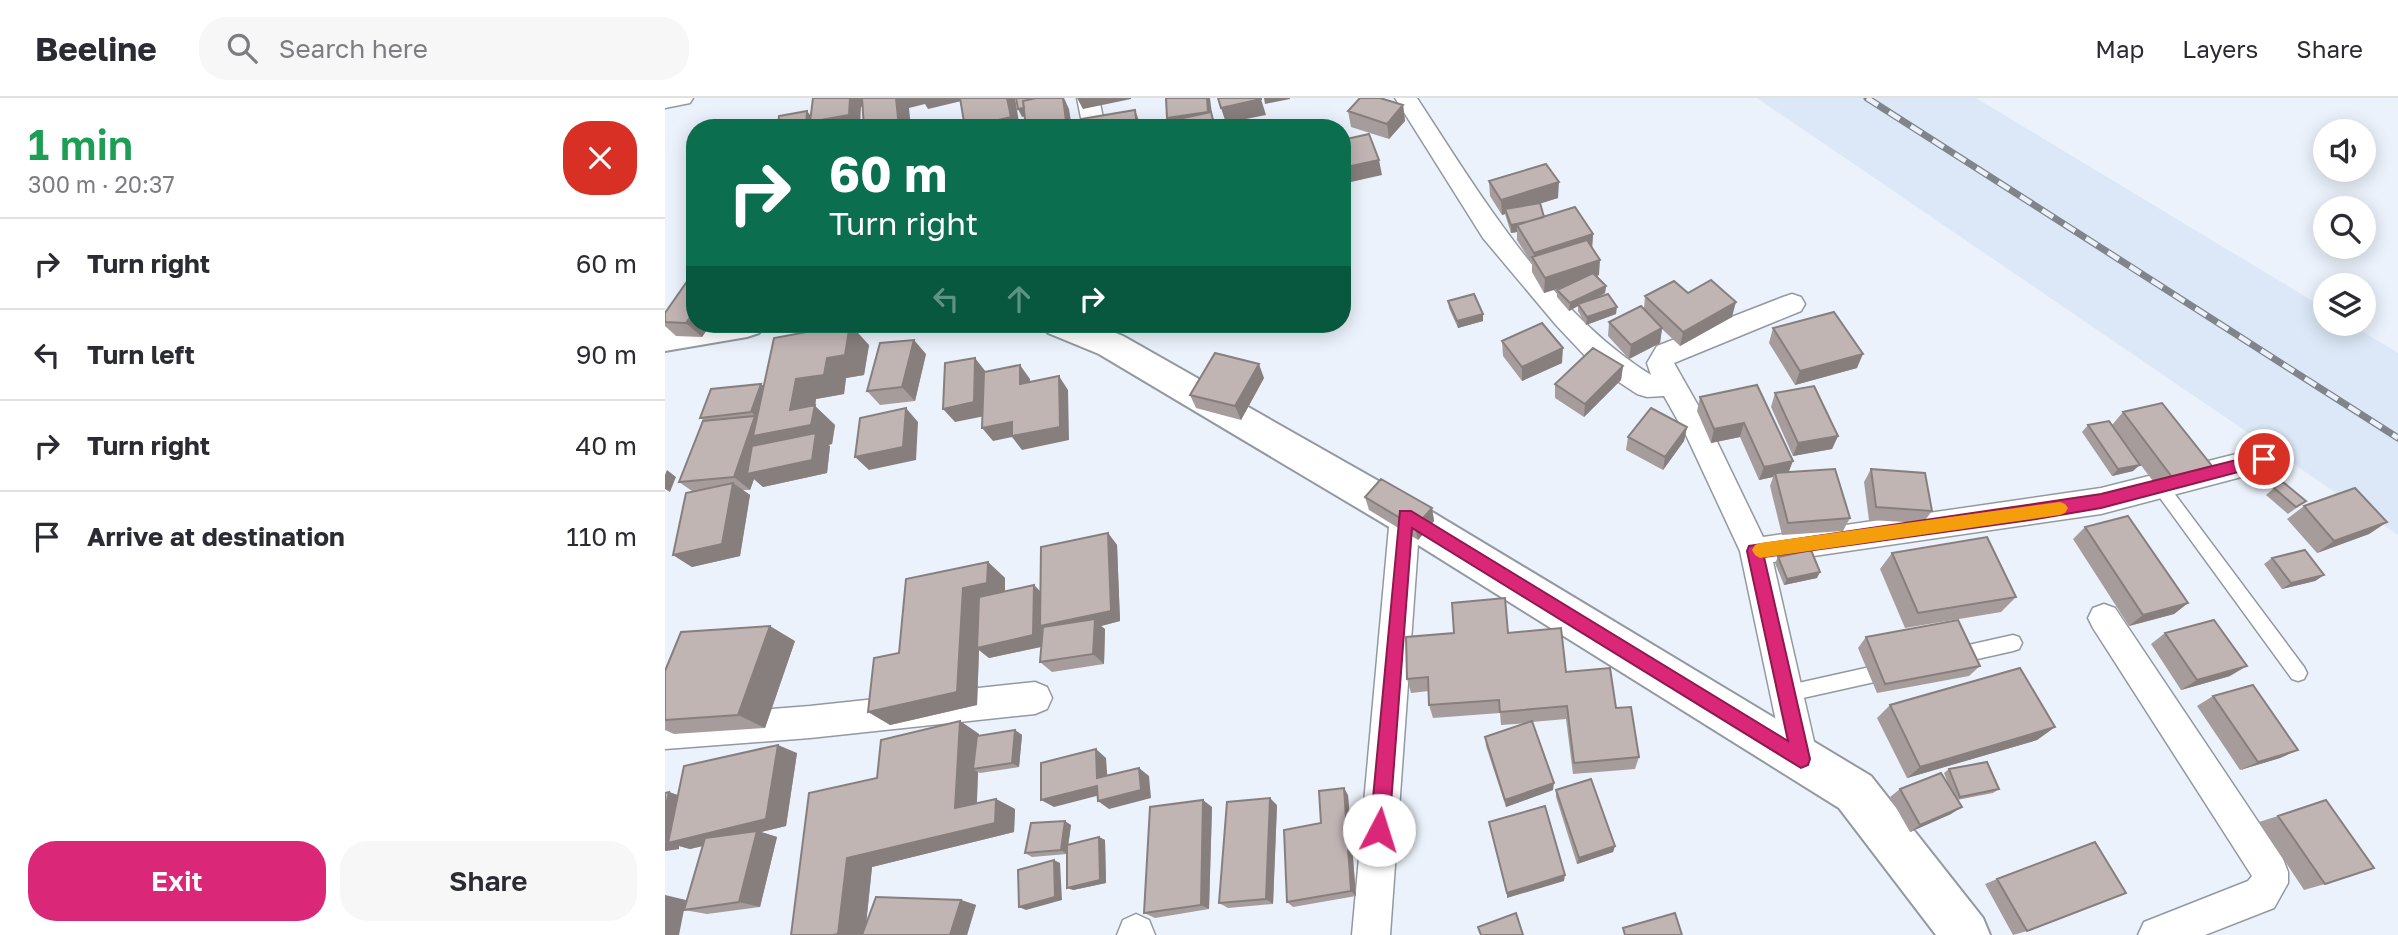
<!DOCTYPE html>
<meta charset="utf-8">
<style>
:root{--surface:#fff;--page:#f7f7f7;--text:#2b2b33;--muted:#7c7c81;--line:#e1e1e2;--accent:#db2777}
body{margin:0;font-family:"Golos Text",sans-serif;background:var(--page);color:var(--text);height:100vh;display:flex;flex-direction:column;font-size:26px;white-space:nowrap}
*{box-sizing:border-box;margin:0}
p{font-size:23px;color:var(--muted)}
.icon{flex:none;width:38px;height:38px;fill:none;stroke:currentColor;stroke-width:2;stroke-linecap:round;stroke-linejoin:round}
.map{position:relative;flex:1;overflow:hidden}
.panel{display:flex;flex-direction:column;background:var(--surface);width:665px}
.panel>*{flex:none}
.hud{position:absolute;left:21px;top:21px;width:665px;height:214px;border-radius:28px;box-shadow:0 4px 18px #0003;background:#0b6e4f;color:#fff;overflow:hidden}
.controls{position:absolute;left:1648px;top:21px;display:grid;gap:14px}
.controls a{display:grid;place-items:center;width:63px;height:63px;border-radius:50%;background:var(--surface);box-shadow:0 4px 18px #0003;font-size:35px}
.pin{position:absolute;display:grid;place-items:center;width:60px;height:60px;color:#fff;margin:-30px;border:4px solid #fff;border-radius:50%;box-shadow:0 2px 7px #0007}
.me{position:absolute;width:77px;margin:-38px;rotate:5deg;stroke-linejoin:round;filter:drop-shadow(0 0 5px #0008)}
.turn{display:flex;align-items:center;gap:24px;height:147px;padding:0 28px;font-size:32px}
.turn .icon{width:91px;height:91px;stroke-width:2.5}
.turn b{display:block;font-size:49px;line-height:60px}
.lanes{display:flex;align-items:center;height:66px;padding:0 28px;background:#0003;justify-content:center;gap:35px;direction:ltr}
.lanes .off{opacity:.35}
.round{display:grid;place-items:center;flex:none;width:74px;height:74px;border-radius:28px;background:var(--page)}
.summary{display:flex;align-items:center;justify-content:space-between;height:119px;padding:0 28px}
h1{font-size:42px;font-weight:600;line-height:52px;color:#1e9e55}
.primary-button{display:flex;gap:14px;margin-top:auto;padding:14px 28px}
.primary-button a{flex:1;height:80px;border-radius:28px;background:var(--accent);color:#fff;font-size:28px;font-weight:600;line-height:80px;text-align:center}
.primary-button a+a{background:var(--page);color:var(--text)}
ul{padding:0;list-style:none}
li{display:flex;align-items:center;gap:21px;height:91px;padding:0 28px;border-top:2px solid var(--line)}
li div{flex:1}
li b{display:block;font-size:26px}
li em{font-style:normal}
header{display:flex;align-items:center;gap:42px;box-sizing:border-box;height:98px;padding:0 35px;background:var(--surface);border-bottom:2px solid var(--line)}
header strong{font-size:33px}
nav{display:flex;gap:38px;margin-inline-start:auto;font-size:24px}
.search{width:490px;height:63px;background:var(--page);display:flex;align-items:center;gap:18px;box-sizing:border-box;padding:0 24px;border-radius:28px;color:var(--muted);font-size:26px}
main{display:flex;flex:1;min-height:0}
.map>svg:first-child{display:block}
.built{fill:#dce8f7}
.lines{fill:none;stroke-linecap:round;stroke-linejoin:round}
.service-casing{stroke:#9399a1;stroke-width:3}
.minor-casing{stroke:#9399a1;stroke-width:3}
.tertiary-casing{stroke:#9399a1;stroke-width:4}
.service{fill:#fff;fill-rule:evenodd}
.minor{fill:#fff;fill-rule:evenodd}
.tertiary{fill:#fff;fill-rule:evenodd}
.rail-casing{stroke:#80858b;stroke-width:7}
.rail{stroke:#ebf2fb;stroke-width:4.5;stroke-dasharray:13;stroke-linecap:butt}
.wall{fill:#a69c9b}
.shaded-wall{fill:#877f7e}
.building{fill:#c1b5b4;stroke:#877f7e;stroke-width:2}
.route{fill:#db2777;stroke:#8e194d;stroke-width:2}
.slow{fill:#f59e0b}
</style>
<header>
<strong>Beeline</strong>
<div class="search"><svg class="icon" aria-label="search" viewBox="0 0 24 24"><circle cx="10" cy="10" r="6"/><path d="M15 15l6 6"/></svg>Search here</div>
<nav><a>Map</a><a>Layers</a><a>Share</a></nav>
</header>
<main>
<section class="panel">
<div class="summary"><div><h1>1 min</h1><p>300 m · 20:37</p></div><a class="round" style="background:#d93025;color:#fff"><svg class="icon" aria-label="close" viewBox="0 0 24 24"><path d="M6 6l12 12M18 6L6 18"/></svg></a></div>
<ul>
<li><svg class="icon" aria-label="right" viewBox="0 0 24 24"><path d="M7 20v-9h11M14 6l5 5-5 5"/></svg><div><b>Turn right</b></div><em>60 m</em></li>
<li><svg class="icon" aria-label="left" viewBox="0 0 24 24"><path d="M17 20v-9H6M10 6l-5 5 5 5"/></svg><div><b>Turn left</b></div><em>90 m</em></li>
<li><svg class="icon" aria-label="right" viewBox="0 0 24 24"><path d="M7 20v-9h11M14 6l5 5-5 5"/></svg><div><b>Turn right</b></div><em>40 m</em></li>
<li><svg class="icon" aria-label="arrive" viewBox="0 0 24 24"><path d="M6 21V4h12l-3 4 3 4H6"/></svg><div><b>Arrive at destination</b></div><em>110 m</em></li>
</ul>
<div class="primary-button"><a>Exit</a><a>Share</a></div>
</section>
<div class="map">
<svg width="1733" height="837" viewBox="0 0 1733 837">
<rect width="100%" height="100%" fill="#ebf2fb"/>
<path class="built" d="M1092,0H1311L1661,211V226H1685L1733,255V437Z"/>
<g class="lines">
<g class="service-casing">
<path id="service" d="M1495,382L1500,383L1639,569L1642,575L1639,581L1633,583L1627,581L1490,393L1487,388L1490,383Z
M1348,537L1354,539L1357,545L1354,551L1348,553L1290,566L1284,564L1281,558L1284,552L1290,550Z
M1223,565L1229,567L1232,573L1229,579L1223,581L1120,604L1114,602L1111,596L1114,590L1120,588Z"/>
</g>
<g class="minor-casing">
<path id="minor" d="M0,0H28L25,5L0,10Z
M412,0H434L440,30H418Z
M730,0H752C815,97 886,215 986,277L982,265L992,248L1118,199L1127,196L1136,199L1140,206L1136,213L1009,265L1043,325L1098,439L1436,390L1599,349L1609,353L1613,361L1609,369L1599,373L1436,416L1108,464L1153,661L1148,673L1136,678L1124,673L1119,661L1075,453L1021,337L999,298L982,299L972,296L948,280L924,262L891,227L818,140Z
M740,405L751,409L755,418L725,837H687L725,418L729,409Z
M1439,506L1450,510L1618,761L1623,774V785L1609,810L1540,837H1473L1479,824L1583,783L1587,778L1428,530L1423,520L1428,510Z
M370,584L382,589L387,600L382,611L370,616L145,640L0,651V619L145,608Z
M471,816L484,822L490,837H452L458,822Z"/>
</g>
<g class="tertiary-casing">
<path id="tertiary" d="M30,222V226H99L94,235L82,239L0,253V227Z
M378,226H429L458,238L754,406L1206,678L1318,820L1325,837H1271L1174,710L726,430L434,256L383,235Z"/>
</g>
<use href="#service" class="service"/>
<use href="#minor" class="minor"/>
<use href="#tertiary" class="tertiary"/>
<g class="rail-casing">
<path id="rail" d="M1202,0L1733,340"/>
</g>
<use href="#rail" class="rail"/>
</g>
<path class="wall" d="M738,7L740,23L724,41L686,29L683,13Z
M824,83L893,100L875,105L879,119L928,136L927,150L934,177L932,178L941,188L940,195L931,200L951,216L921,227L913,213V208L904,213L892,199V192L899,189L879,195L867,174V166L852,142V134L846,135L840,116L837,117L825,98Z
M1023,195L1067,219L1015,248L997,231L995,245L964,261L943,238L944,224L979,211L980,198Z
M783,203L818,216V223L793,230L784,210Z
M0,215L30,226H46L37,239L11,238L0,228Z
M294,226H337L336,227Z
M1108,230L1192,270L1130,287L1104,245Z
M837,243L897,265L857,283L838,258Z
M204,247L199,277L181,280L179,296L151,301L150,308L170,327L167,346L163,347L165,348L162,375L98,389L89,381L85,392H78L85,397L75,458L27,469L8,457L27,393L14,384L40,323L35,320L96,286L99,288Z
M261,256L250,303L215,307L202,293Z
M958,268L956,282L919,319L890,300V286Z
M599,280L576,322L531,310L525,297Z
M1092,287L1123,374L1185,420L1178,433L1117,437L1105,388L1108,379L1094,382L1075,339L1046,345L1032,313L1035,299Z
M1110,295L1173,338L1167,351L1128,358L1106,309Z
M1458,314L1547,368L1533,381L1494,391L1472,362L1468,373L1447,378L1417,334L1423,327H1447Z
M1022,329L1019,343L998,372L961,352L963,339Z
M1206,371L1267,413L1258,425L1204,422L1199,384Z
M1609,390L1641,403L1623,416L1601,397Z
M700,399L767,410L769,423L753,442L704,412Z
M1639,408L1722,424L1704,436L1652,455L1622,421Z
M1420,429L1523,505L1509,516L1464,528L1408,441Z
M443,435L452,447L455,523L436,528L440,531L439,566L387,574L375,564L376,549L324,560L314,552L312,607L225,627L234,555L323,464L340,480V493L369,487L375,494Z
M1227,455L1351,499L1336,514L1240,530L1215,471Z
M1113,459L1152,480L1119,487L1110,465Z
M1607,460L1659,477L1650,483L1617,491L1599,466Z
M843,535L901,574L951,610L974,659L970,671L908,676L901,621L867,624L888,692L841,709L821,648L820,639L863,625L836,627L835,615L768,620L764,607V593L746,595L742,581Z
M1500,535L1565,578L1516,592L1486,546Z
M1201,539L1315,568L1304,578L1212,595L1193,550Z
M130,543L100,630L9,636L0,632V573Z
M1548,598L1633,652L1615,660L1575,672L1532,608Z
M1225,607L1390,629L1372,642L1242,680L1212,620Z
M295,623L314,636V638L350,632L357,637L354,669L315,675L313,674L312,705L331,701L350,711L349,734L207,769L201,825L211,799L296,802L311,807L302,837H126L144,695L212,680L216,642Z
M132,655L121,728L96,734L112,739L95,809L42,816L19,812L38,748L25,751L14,748V751L0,753V695L4,694L13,697Z
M1284,671L1334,691L1328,695L1292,702L1286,716L1245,734L1225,699L1235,691L1284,688L1279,675Z
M891,692L950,748L948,754L912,766L891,699Z
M683,697L691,798L628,809L622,804L656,725Z
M612,707L608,806L563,810L554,805Z
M547,709L544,811L490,820L479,815Z
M1613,718L1660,786L1639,792L1594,724Z
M406,727L403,747L434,739L440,742L441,785L408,792L402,756L367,759L360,755Z
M1332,781L1362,833L1348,837L1320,786Z"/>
<path class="shaded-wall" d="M185,0H199L205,21L196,8L195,30H149L148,28V30H141L142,13L148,21Z
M231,0H304L305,1L263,11L260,6L244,10L246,30H234Z
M342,0H350L355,30H301Z
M366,0H369L372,16L357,19L353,11Z
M398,0H399L404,11L407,30H402Z
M412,0H466V1L418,11Z
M542,0H545L547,16L551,30H506L502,20Z
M599,0H625V1L600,6Z
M596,1L601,17L561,25L556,10Z
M738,7L740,23L724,41L722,26Z
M470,12L476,28V30H472Z
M714,62L717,77L677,86V70Z
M894,84L893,100L842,116L840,111V116L837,117L836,102Z
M880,121L852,127V134L846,135V127Z
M928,136L927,151L869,163V155Z
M935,162L934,177L879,195L880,180Z
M941,188L940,195L915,208L913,206V208L904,213L905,205Z
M1071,204L1067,219L1015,248L1018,234Z
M952,209L951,216L921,227L922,219Z
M30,212V226H46L37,239L21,225Z
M818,216V223L793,230L792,223Z
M185,226L204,247L199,277L181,280L179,296L151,301L150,308L170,327L167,346L163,347L165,348L162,375L98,389L89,381L85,392L69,379L90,318L106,332L125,312L131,281L162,260Z
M351,226H370L354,229Z
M997,230L995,245L964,261L966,247Z
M249,242L261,256L250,303L237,289Z
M898,250L897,265L857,283V269Z
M1198,256L1192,270L1130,287L1135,273Z
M310,260L321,274L320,318L290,324L278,311Z
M594,266L599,280L576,322L570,308Z
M355,267L365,281V300L355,286Z
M958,268L956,282L919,319L920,306Z
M394,278L403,292L404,342L357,352L347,339L328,343L317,330Z
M96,286L111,300L102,328L86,314Z
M241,310L253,324L251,362L204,372L190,359Z
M1079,325L1075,339L1046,345L1049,331Z
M1022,329L1019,343L998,372L1000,359Z
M1173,338L1167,351L1128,358L1133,345Z
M1128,363L1123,376L1110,375L1108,379L1094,382L1099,369Z
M1475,367L1468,373L1447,378L1453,371Z
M1547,368L1533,381L1494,391L1507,379Z
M2,372L11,379L5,394L0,391V377Z
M68,385L85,397L75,458L27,469L8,457Z
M767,410L769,423L753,442L750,429Z
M1722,424L1704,436L1652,455L1669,443Z
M443,435L452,447L455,523L436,528L440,531L439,566L428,556L380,548L324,560L314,552L312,607L225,627L203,614L298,490L323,464L340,480V501L369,487L380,498Z
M1155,474L1152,480L1119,487L1122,481Z
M1659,477L1650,483L1617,491L1626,485Z
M1523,505L1509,516L1464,528L1478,517Z
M105,528L130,543L100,630L73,617Z
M1582,568L1565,578L1516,592L1532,582Z
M295,623L314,636L313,670L308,671L313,674L311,720L290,710Z
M1390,629L1372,642L1242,680L1255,669Z
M350,632L357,637L354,669L347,665Z
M113,647L132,655L121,728L96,734L112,739L95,809L74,804L92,735L25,751L14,748V751L0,753V711L4,694L26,702Z
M431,651L441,660L443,688L432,680Z
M1633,652L1615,660L1575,672L1593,664Z
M474,670L484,678L486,700L444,711L433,703Z
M889,685L888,692L841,709L840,702Z
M432,688L443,695L389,709L376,702Z
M679,690L683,697L691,798L686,793Z
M605,700L612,707L608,806L601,801Z
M331,701L350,711L349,734L207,769L200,837H168L182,760Z
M538,702L547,709L544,811L536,807Z
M1297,709L1286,716L1245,734L1255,727Z
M400,723L406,727L402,756L396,752Z
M434,739L440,742L441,785L408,792L402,790Z
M950,748L948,754L912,766L914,760Z
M389,762L395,765L397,802L361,812L354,809Z
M900,777L899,783L842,800V795Z
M0,797L21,802L14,837H0Z
M296,802L311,807L302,837H285Z"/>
<path class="building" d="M148,0H185L184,17L145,24Z
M197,0H231L234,30H199Z
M295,0H342L346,19L300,30Z
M351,0H366L367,1L358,3L359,10L353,11Z
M371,0H398L402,30H361L358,3Z
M501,0H542L543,14L502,20Z
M553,0H596V1L556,10Z
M695,0H715L738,7L722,26L683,13Z
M470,12L472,30H416V21Z
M142,13L141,30H113L114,18Z
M546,14L550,30H506L504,23Z
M704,36L714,62L677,70V42Z
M881,66L894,84L836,102L824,83Z
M875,105L879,119L861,124L846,127L840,111Z
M910,109L928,136L869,155L852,127Z
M922,142L935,162L880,180L867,159Z
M30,172V212L21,225L0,224V215Z
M928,175L941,188L905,205L892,192Z
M1046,182L1071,204L1018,234L980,198L1009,183L1023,195Z
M809,196L818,216L792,223L783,203Z
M943,196L952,209L922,219L913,206Z
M976,208L997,230L966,247L944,224Z
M1169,214L1198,256L1135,273L1108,230Z
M877,225L898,250L857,269L837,243Z
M185,226L180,257L162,260L159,277L131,281L125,312L150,307L146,327L88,338L109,240Z
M249,242L237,289L202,293L215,245Z
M928,250L958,268L920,306L890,286Z
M550,255L594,266L570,308L525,297Z
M310,260L309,304L278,311L280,265Z
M355,267V286L394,278L395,329L347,338V324L317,330L319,274Z
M96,286L86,314L35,320L46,291Z
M1092,287L1128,363L1099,369L1079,325L1049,331L1035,299Z
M1149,288L1173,338L1133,345L1110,295Z
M1497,305L1547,368L1507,379L1458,314Z
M241,310L238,349L190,359L195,320Z
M986,310L1022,329L1000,359L963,339Z
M90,318L69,379L14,384L38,323Z
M1444,323L1475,367L1453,371L1423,327Z
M151,335L147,362L82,376L87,348Z
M1170,371L1185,420L1123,425L1110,375Z
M1206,371L1260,375L1267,413L1211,409Z
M716,381L767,410L750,429L700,399Z
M1618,384L1641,403L1631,409L1609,390Z
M68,385L57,446L8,457L21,395Z
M1690,390L1722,424L1669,443L1639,408Z
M1463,418L1523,505L1478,517L1420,429Z
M443,435L446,513L375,528L376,449Z
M1322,439L1351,499L1253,515L1227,455Z
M1146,452L1155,474L1122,481L1113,459Z
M1640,452L1659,477L1626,485L1607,460Z
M323,464L322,485L298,490L292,594L203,614L209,560L234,555L241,481Z
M369,487L368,537L312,550L314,499Z
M840,500L843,535L896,530L901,574L945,570L951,610L966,609L974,659L909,665L902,608L835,614L834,602L764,607L763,579L742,581L741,539L789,535L787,505Z
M430,521L428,556L375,564L378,529Z
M1293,522L1315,568L1220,586L1201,539Z
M1549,522L1582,568L1532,582L1500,535Z
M105,528L73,617L0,622V573L16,534Z
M1355,570L1390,629L1255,669L1225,607Z
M1588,587L1633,652L1593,664L1548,598Z
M295,623L290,710L331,701L330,725L182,760L173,836L168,837H126L144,695L212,680L216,642Z
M867,623L889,685L840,702L820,639Z
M350,632L347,665L308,671L312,638Z
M113,647L101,721L3,745L19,668Z
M431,651L432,680L474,670L476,692L433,703L432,688L376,702V665Z
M1322,664L1334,691L1295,699L1284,671Z
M1276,675L1297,709L1255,727L1235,691Z
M926,681L950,748L914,760L891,692Z
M679,690L686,793L622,804L619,732L656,725L654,693Z
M4,694L0,711V695Z
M605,700L601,801L554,805L562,704Z
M538,702L536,807L479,815L485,709Z
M1661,702L1709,770L1660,786L1613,718Z
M880,708L900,777L842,795L824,724Z
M400,723L396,752L360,755L366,725Z
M92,733L74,804L19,812L40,740Z
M434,739L435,782L402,790V747Z
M1430,744L1461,795L1362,833L1332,781Z
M389,762L390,799L354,809L353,772Z
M211,799L296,802L285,837H197Z
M851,815L858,837H816L813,829Z
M1010,815L1017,837H960L958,830Z"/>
<path class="route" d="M1599,355L1604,357L1606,361L1604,366L1436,410L1365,422L1099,459L1145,661L1143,667L1136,670L747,430L724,732L721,739L714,742L708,739L705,732L735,413H746L1123,643L1082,453L1084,448L1436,396Z"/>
<path class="slow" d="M1395,404L1400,406L1403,410L1400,415L1395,417L1095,460L1090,457L1087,452L1090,447L1095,445Z"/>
</svg>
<div class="controls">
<a><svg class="icon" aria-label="sound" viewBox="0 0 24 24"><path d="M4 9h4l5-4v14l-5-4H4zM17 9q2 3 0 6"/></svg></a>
<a><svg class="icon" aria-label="search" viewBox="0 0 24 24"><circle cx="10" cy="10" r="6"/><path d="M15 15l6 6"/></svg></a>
<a><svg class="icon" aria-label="layers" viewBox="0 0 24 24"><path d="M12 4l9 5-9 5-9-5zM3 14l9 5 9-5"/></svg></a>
</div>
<div class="pin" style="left:1599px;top:361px;background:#d93025"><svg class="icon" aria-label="arrive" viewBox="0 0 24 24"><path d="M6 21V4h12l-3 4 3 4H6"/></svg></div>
<svg class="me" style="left:714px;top:732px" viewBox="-20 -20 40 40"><circle r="19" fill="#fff"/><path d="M0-13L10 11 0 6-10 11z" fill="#db2777"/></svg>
<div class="hud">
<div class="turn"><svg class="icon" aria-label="right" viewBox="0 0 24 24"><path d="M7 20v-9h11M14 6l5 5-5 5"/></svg><div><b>60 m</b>Turn right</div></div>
<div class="lanes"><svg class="icon off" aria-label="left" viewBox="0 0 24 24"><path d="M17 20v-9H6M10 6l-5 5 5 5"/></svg><svg class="icon off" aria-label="ahead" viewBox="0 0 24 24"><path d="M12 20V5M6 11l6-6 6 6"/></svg><svg class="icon" aria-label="right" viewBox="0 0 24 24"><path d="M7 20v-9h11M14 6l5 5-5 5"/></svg></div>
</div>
</div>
</main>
